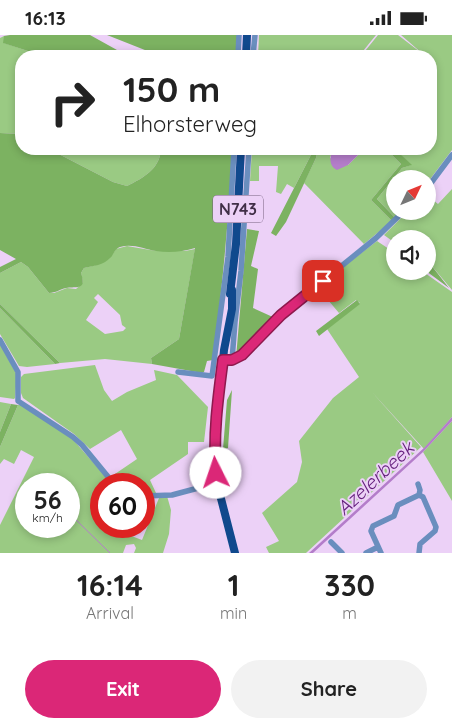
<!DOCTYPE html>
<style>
:root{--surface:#fff;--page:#f2f2f2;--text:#222;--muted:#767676;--accent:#db2777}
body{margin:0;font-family:Quicksand,sans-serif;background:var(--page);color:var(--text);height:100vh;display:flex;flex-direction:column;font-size:19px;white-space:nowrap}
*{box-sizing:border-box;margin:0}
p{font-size:16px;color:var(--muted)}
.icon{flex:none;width:28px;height:28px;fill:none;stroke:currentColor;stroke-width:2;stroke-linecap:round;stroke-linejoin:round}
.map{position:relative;height:518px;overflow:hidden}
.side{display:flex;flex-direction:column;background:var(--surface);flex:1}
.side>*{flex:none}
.hud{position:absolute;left:15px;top:15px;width:422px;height:105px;border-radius:20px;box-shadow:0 2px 8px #0003;background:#fff;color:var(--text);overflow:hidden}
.needle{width:32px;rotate:47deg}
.tools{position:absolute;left:386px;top:135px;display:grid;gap:10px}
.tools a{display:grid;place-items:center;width:50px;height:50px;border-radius:50%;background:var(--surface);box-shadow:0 2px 8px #0003;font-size:25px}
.speed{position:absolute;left:15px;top:438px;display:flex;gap:10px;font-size:25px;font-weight:700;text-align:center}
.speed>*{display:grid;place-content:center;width:65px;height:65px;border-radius:50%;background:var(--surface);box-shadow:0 2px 8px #0003;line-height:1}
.speed small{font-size:12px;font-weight:400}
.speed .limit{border:8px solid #d22;background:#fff;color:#111}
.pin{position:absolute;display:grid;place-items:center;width:42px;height:42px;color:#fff;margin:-21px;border-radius:10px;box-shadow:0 2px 8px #0006}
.me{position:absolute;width:55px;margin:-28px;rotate:356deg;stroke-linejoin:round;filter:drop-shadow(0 0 4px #0008)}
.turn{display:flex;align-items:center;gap:18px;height:105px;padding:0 25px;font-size:22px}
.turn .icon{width:65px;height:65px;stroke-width:2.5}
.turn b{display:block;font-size:35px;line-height:42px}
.eta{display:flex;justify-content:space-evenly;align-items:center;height:85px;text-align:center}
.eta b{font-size:30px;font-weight:800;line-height:35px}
.button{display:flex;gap:10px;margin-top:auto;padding:10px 25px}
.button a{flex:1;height:58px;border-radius:30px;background:var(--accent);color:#fff;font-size:20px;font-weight:800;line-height:58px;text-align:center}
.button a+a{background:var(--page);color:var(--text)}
.status{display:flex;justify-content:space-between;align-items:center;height:35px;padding:0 25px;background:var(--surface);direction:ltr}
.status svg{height:14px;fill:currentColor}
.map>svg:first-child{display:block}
.green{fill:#9aca83;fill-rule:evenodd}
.forest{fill:#7cb261}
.water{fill:#b47dca}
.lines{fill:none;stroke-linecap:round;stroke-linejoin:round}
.stream{stroke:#b47dca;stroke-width:1}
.minor{stroke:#6a8ebe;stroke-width:5.5}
.major{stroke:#10498d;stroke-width:8}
.route-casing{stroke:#8e194d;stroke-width:12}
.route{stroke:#db2777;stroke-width:9}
.labels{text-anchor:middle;stroke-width:4;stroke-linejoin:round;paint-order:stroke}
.shield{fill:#ecd1f7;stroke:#745f7c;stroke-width:1}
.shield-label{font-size:16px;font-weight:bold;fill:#402e47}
.water-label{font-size:19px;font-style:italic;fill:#65207d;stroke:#ecd1f7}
</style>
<div class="status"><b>16:13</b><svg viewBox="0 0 49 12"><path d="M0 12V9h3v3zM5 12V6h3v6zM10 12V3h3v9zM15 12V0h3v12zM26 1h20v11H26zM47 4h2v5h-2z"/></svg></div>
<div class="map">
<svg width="452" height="518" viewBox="0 0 452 518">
<rect width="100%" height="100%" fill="#ecd1f7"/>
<path class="green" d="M259,0H376L359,21H258Z
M378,0H398L424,20L401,0H452V115L428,147V144H395V176H402L395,183L377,164L402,133L411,130L395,114H431V21H361Z
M4,1V8L31,17L39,21H21V99L0,98V3Z
M49,114H161C160,134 143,143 127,151L113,147Z
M252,114H314L294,153L287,149L281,159L276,157L278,131H259V146H250Z
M318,114H333L330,123L348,130L361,117V114H386L401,129L371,165L392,186L364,209L304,148L316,123Z
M452,154V255L431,230V218L428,219V204H395V208L384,200L408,176H428V161L438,169Z
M377,206L395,218V236H422L452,257V382L424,414L371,356L421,412L306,518H269L266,512L279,506L262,478L297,447L302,427L299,406L333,363L359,342L327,294L360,268L356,265L339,278L317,252Z
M127,211L156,216H185L195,214L179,304L151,323L152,329L105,324L60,328L0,269V238L21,227L28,232L49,258H54L67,253L76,254L83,247L81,238L84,233C100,229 108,228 116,214ZM98,259L120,280L122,290L126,293L123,296L105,299L86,285L98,267L94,263Z
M0,273L55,329L27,332L19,331L0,299Z
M0,309L17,340L15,363L14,364L0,362Z
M95,330L104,355L112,366L127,357L156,345L154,335L177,340L208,372L204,407H188V419L150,445L156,458H144V449H119L112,441L137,424L121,395L90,414L74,399L23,363L21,358V342L24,339Z
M0,367L11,369L0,397Z
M18,370H23L70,401L112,449H101V491H124L121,497L142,505L159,463L167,461L171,475L169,499L163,518H134L136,513L134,509L126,510L123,518H0V490L34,422L21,415L14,429L4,424L0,429V412ZM26,449H69V491H26Z
M452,386V466L423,417Z"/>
<path class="forest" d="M10,0H90L117,15L116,21H39L31,17L3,8L4,1Z
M107,0H237V21H173L167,19L166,21H160Z
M0,98L21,99V114H49L113,147L127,151C143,143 160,134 161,114H232C229,184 222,255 213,325L207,326L204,337L202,338L152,329L151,323L179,304L195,213C182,217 169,218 156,216C144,214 132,208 120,212C114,214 114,220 110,223C104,230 93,231 84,233L81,238C87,256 77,251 66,253C60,254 56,258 49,258L28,232L21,227L0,238V232L16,224L0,215Z
M314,114H318L316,123L286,187L276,201L271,198Z
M386,114H395L412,130L402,133L377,164L395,183L392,186L371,165L401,129Z
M247,194L259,196L251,231L258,234L253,273L275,283L236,323Z
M431,218V230L449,253L426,236H428V219Z
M357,265L360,269L319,301L316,296Z
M0,269L60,328L55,329L0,273Z
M232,355L228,413L223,414L227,365Z
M11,369L18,370L0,412V397Z"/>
<path class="water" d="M333,114H361V117L348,130L337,135C328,131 330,121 333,114Z
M452,382V386L423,417L313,518H309L425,412Z"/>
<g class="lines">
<path class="stream" d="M69,478L110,518"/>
<path class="minor" d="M238,21L239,0
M253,21L255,0
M428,152L452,120
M0,305L18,337V366L73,402L82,410L114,449
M220,324L232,325L242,320L281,280L376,203L404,176
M232,325L235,287L241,236L249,114
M178,337L212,341L228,222L234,114
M418,449L420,455L419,460
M144,461L172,460L217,448
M331,507L342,518
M366,518L378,512
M381,518L371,496L373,491L394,481L398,470L419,460L423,462L436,492L435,496L420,509L419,518"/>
<path class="major" d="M246,21L247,0
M232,255V274L224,315L214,412L217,448L235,518
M230,259L236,209L241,114"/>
</g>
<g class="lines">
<g class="route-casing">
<path id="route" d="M216,438C213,399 218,363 223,325H232L242,320L281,280L323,246"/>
</g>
<use href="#route" class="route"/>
</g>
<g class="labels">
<rect class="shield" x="213" y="160.5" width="50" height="27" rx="4"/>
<g class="shield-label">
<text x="238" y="180">N743</text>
</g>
<g class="water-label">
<text transform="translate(375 443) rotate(-43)" y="7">Azelerbeek</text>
</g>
</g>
</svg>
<div class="tools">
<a><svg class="needle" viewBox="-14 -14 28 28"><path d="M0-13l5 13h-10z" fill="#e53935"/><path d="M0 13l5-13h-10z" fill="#767676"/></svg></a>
<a><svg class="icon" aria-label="sound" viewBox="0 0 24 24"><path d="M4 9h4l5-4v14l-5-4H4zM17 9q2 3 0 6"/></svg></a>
</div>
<div class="speed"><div>56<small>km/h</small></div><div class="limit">60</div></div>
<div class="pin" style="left:323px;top:246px;background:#d93025"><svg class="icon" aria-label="arrive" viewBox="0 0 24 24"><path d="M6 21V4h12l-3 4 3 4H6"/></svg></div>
<svg class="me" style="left:216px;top:438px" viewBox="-20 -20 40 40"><circle r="19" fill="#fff"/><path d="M0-13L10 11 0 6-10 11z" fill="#db2777"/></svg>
<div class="hud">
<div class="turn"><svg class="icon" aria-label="right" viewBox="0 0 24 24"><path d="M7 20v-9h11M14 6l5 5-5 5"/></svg><div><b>150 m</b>Elhorsterweg</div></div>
</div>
</div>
<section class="side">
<div class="eta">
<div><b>16:14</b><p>Arrival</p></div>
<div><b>1</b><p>min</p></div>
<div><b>330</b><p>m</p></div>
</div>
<div class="button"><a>Exit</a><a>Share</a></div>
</section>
